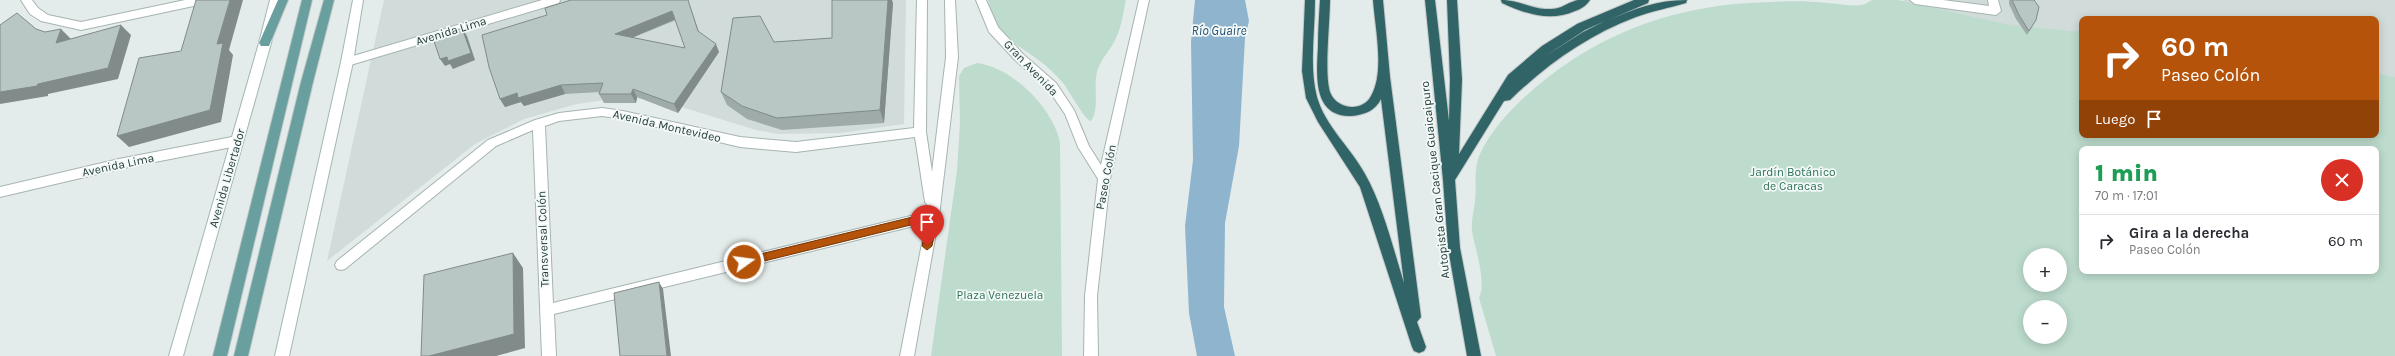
<!DOCTYPE html>
<html lang="es">
<meta charset="utf-8">
<style>
:root{--surface:#fff;--page:#f7f7f7;--text:#2b2b33;--muted:#7c7c81;--line:#e1e1e2}
body{margin:0;font-family:Karla,sans-serif;background:var(--page);color:var(--text);height:100vh;display:flex;flex-direction:column;font-size:15px;white-space:nowrap}
*{box-sizing:border-box;margin:0}
p{font-size:13px;color:var(--muted)}
.icon{flex:none;width:22px;height:22px;fill:none;stroke:currentColor;stroke-width:2;stroke-linecap:round;stroke-linejoin:round}
.map{position:relative;flex:1;overflow:hidden}
.side{position:absolute;left:2079px;top:146px;width:300px;height:128px;display:flex;flex-direction:column;background:var(--surface);border-radius:8px;box-shadow:0 2px 10px #0003}
.side>*{flex:none}
.guide{position:absolute;left:2079px;top:16px;width:300px;height:122px;border-radius:8px;box-shadow:0 2px 10px #0003;background:#b45309;color:#fff;overflow:hidden}
.buttons{position:absolute;left:2023px;top:248px;display:grid;gap:8px}
.buttons a{display:grid;place-items:center;width:44px;height:44px;border-radius:50%;background:var(--surface);box-shadow:0 2px 10px #0003;font-size:20px}
.pin{position:absolute;display:grid;place-items:center;width:34px;height:34px;color:#fff;margin:-41px -17px;border-radius:50% 50% 50% 0;rotate:-45deg;box-shadow:0 0 4px #0007}
.pin .icon{rotate:45deg}
.me{position:absolute;width:44px;margin:-22px;rotate:76deg;stroke-linejoin:round;filter:drop-shadow(0 0 3px #0008)}
.turn{display:flex;align-items:center;gap:14px;height:84px;padding:0 16px;font-size:18px}
.turn .icon{width:52px;height:52px;stroke-width:2.5}
.turn b{display:block;font-size:28px;line-height:34px}
.then{display:flex;align-items:center;height:38px;padding:0 16px;background:#0003;gap:8px;font-size:15px}
.round{display:grid;place-items:center;flex:none;width:42px;height:42px;border-radius:21px;background:var(--page)}
.summary{display:flex;align-items:center;justify-content:space-between;height:68px;padding:0 16px}
h1{font-size:24px;font-weight:800;line-height:30px;color:#1e9e55}
ul{padding:0;list-style:none}
li{display:flex;align-items:center;gap:12px;height:52px;padding:0 16px;border-top:1px solid var(--line)}
li div{flex:1}
li b{display:block;font-size:15px}
li em{font-style:normal}
.map>svg:first-child{display:block}
.built{fill:#d1dcda}
.green{fill:#bddccd;fill-rule:evenodd}
.water{fill:#8eb4ce}
.lines{fill:none;stroke-linecap:round;stroke-linejoin:round}
.street-casing{stroke:#a6b4b2;stroke-width:2}
.secondary-casing{stroke:#a2b7b5;stroke-width:2}
.primary-casing{stroke:#c2c9c8;stroke-width:2}
.highway-casing{stroke:#c2c9c8;stroke-width:2}
.street{fill:#fff;fill-rule:evenodd}
.secondary{fill:#fff;fill-rule:evenodd}
.primary{fill:#6a9f9f;fill-rule:evenodd}
.highway{fill:#316467;fill-rule:evenodd}
.wall{fill:#9eaba9;fill-rule:evenodd}
.shaded-wall{fill:#818b89}
.building{fill:#b8c7c4;stroke:#818b89;fill-rule:evenodd}
.route{fill:#b45309;stroke:#753606}
.labels{text-anchor:middle;stroke-width:3.5;stroke-linejoin:round;paint-order:stroke}
.street-label{font-size:12px;fill:#243d3c;stroke:#f3f9f7}
.park-label{font-size:12px;fill:#30715a;stroke:#f3f9f7}
.water-label{font-size:13px;font-style:italic;fill:#215175;stroke:#f3f9f7}
</style>
<div class="map">
<svg width="2395" height="356" viewBox="0 0 2395 356">
<rect width="100%" height="100%" fill="#e3ecea"/>
<path class="built" d="M384,0H906L904,124L841,133L778,134L756,130L665,102L652,103L642,99H613L577,104L524,119L475,144L327,261Z
M1903,0H2395V77L2376,73V19H2082V35L1906,11Z"/>
<path class="green" d="M988,0H1126C1123,14 1121,30 1114,42C1109,52 1100,60 1097,72C1093,86 1100,109 1091,121C1084,120 1069,89 1062,82C1044,59 1016,47 994,28Z
M1872,0H1898L2010,25L2082,32V135H2376V73L2395,77V356H1496L1479,298C1487,282 1475,249 1472,231C1471,220 1474,211 1475,201C1477,184 1473,170 1480,154C1492,128 1515,105 1536,87C1605,29 1681,4 1770,2C1789,1 1808,1 1828,3C1838,3 1851,7 1861,5C1864,5 1868,2 1872,0ZM2082,149H2376V271H2082ZM2030,255H2060V285H2030ZM2030,307H2060V337H2030Z
M977,63C1012,67 1054,109 1060,143L1062,356H931L957,171L960,122L959,76L964,68Z"/>
<path class="water" d="M1195,0H1245L1249,21L1245,38L1239,146L1225,223L1224,307L1235,356H1197L1189,313L1185,226L1193,160L1191,42Z"/>
<g class="lines">
<g class="street-casing">
<path id="street" d="M21,0H32L38,8L48,15L81,22L185,0H208L203,4L81,30L41,21L30,14Z
M542,0H560L559,3L347,66L341,62L343,59Z
M917,0H927L926,132L932,172L946,57L945,0H955L958,57L939,216L914,356H900L926,223L554,314L556,356H542L533,130L496,146L345,269L341,270L337,269L335,265L337,261L488,140L535,120L559,113L602,108L623,111L740,137L796,142L914,128ZM602,116L623,119L740,147L796,152L915,137L925,202L928,206L927,212L553,303L545,126L559,121Z
M976,0H986L998,27L1023,54L1056,83L1074,110L1089,146L1101,165L1139,0H1149L1110,179L1097,296L1098,356H1084L1085,296L1098,179L1078,147L1065,114L1048,89L1015,60L989,32Z
M1910,0H1943L1989,6L1988,0H1998L2001,11L1996,15L1915,4Z
M237,136L243,141L237,146L119,169L0,197V187L119,159Z"/>
</g>
<g class="secondary-casing">
<path id="secondary" d="M270,0H280L271,43L183,356H169L259,43Z
M353,0H363L353,62L289,356H275L341,62Z"/>
</g>
<g class="primary-casing">
<path id="primary" d="M278,0H288L269,46H261L259,43Z
M302,0H312L227,356H213Z
M324,0H334L313,82L248,356H234L301,82Z"/>
</g>
<g class="highway-casing">
<path id="highway" d="M1305,0H1315C1315,32 1309,66 1317,97C1325,126 1351,148 1365,174C1383,206 1393,248 1404,283L1381,99C1375,111 1364,115 1351,116C1311,117 1317,72 1318,46C1318,31 1319,15 1320,0H1330C1330,22 1324,73 1330,92C1336,109 1362,113 1371,96C1385,72 1375,28 1373,0H1383L1390,77L1421,317L1417,322L1426,347L1424,351L1419,353L1414,351L1412,347L1360,187L1318,122L1306,98L1302,71Z
M1425,0H1435L1449,121L1450,80L1447,0H1457L1462,80L1459,154L1508,75L1542,46L1577,24L1634,0H1649L1648,3L1606,21C1634,9 1657,0 1687,0L1686,3C1669,8 1652,11 1636,17C1588,35 1547,64 1510,100L1504,101L1455,180L1460,248L1481,356H1467L1448,248L1443,180ZM1605,21L1583,32L1544,57L1585,30Z
M1501,0C1519,0 1529,8 1546,9C1563,10 1565,3 1578,0C1582,0 1587,0 1590,0C1587,5 1581,9 1575,11C1550,22 1526,14 1502,3Z"/>
</g>
<use href="#street" class="street"/>
<use href="#secondary" class="secondary"/>
<use href="#primary" class="primary"/>
<use href="#highway" class="highway"/>
</g>
<path class="wall" d="M571,0H688L699,32L719,52L678,113L637,97L636,103H604L599,94L600,92L565,94L524,106L521,102L505,107L500,99L547,15ZM676,20L685,48L632,38Z
M2009,0H2034L2036,20L2027,35L2016,19L2009,4Z
M893,3L884,123L782,130L747,119L727,105L721,92L774,42L832,38Z"/>
<path class="shaded-wall" d="M230,0H243L229,50L233,55L221,122L129,147L117,136L217,44Z
M888,0H892L893,3L884,123L880,110Z
M672,11L676,19L619,43L615,34Z
M121,25L131,35L118,79L48,94V96L0,104V92L38,84Z
M462,28L467,36L475,60L453,69L450,64L445,66L440,59Z
M61,29L71,39L56,43Z
M716,44L719,52L678,113L674,104Z
M561,85L565,94L524,106L521,102L505,107L500,99L517,93Z
M633,89L637,97L636,103L631,94Z
M513,253L523,268L525,348L496,356H429Z
M659,282L663,289L671,356H667Z"/>
<path class="building" d="M196,0H230L217,44L223,43L210,110L117,136L139,58L181,51Z
M571,0H688L698,31L716,44L674,104L633,89L631,94H599L603,83L561,85L518,98L517,93L500,99L489,67L482,35L547,15L545,8ZM672,11L685,48L615,34Z
M832,0H888L880,110L777,118L742,106L721,92L733,18L760,16L774,42L832,38Z
M2012,0H2034L2039,7L2036,20L2029,31L2019,15Z
M17,13L36,29L45,32L61,29L56,43L121,25L108,68L38,84L37,86L0,92V25Z
M462,28L471,53L448,61L447,57L440,59L433,38Z
M513,253L514,334L429,356H421L424,275Z
M659,282L667,356H620L614,293Z"/>
<path class="route" d="M933,212L938,216L932,246L927,250L922,246L927,221L744,266L739,262L744,258Z"/>
<g class="labels">
<g class="street-label">
<text transform="translate(451 31) rotate(-17)" y="4">Avenida Lima</text>
<text transform="translate(1031 68) rotate(46)" y="4">Gran Avenida</text>
<text transform="translate(667 126) rotate(13)" y="4">Avenida Montevideo</text>
<text transform="translate(118 165) rotate(-12)" y="4">Avenida Lima</text>
<text transform="translate(1106 177) rotate(-79)" y="4">Paseo Colón</text>
<text transform="translate(227 178) rotate(-74)" y="4">Avenida Libertador</text>
<text transform="translate(1435 180) rotate(-96)" y="4">Autopista Gran Cacique Guaicaipuro</text>
<text transform="translate(543 239) rotate(-92)" y="4">Transversal Colón</text>
</g>
<g class="park-label">
<text x="1793" y="176">Jardín Botánico<tspan x="1793" dy="14">de Caracas</tspan></text>
<text x="1000" y="299">Plaza Venezuela</text>
</g>
<g class="water-label">
<text x="1219" y="35">Río Guaire</text>
</g>
</g>
</svg>
<div class="buttons">
<a>+</a>
<a>−</a>
</div>
<div class="pin" style="left:927px;top:246px;background:#d93025"><svg class="icon" aria-label="arrive" viewBox="0 0 24 24"><path d="M6 21V4h12l-3 4 3 4H6"/></svg></div>
<svg class="me" style="left:744px;top:262px" viewBox="-20 -20 40 40"><circle r="17" fill="#b45309" stroke="#fff" stroke-width="3"/><path d="M0-11L8 9 0 5-8 9z" fill="#fff"/></svg>
<div class="guide">
<div class="turn"><svg class="icon" aria-label="right" viewBox="0 0 24 24"><path d="M7 20v-9h11M14 6l5 5-5 5"/></svg><div><b>60 m</b>Paseo Colón</div></div>
<div class="then">Luego<svg class="icon" aria-label="arrive" viewBox="0 0 24 24"><path d="M6 21V4h12l-3 4 3 4H6"/></svg></div>
</div>
<section class="side">
<div class="summary"><div><h1>1 min</h1><p>70 m · 17:01</p></div><a class="round" style="background:#d93025;color:#fff"><svg class="icon" aria-label="close" viewBox="0 0 24 24"><path d="M6 6l12 12M18 6L6 18"/></svg></a></div>
<ul>
<li><svg class="icon" aria-label="right" viewBox="0 0 24 24"><path d="M7 20v-9h11M14 6l5 5-5 5"/></svg><div><b>Gira a la derecha</b><p>Paseo Colón</p></div><em>60 m</em></li>
</ul>
</section>
</div>
